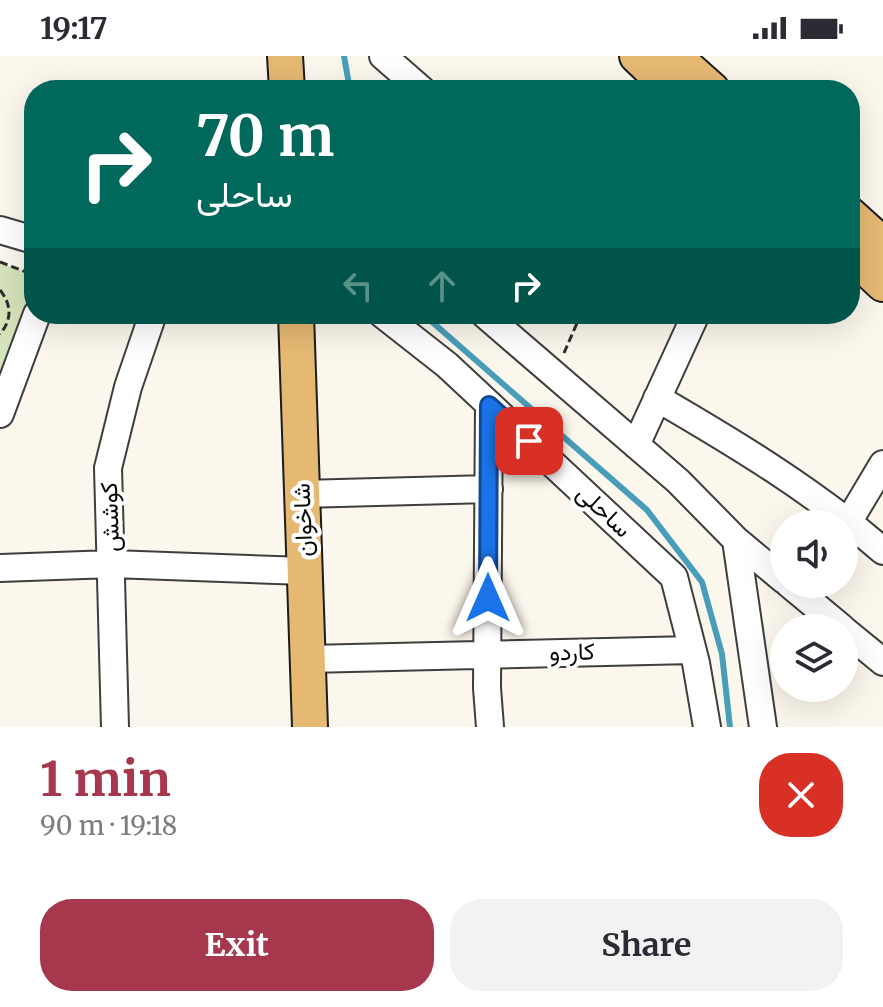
<!DOCTYPE html>
<meta charset="utf-8">
<style>
:root{--surface:#fff;--page:#f2f2f3;--text:#2b2b33;--muted:#7c7c81;--accent:#a7374d}
body{margin:0;font-family:Merriweather,Vazirmatn,serif;background:var(--page);color:var(--text);height:100vh;display:flex;flex-direction:column;font-size:30px;white-space:nowrap}
*{box-sizing:border-box;margin:0}
p{font-size:26px;color:var(--muted)}
.icon{flex:none;width:44px;height:44px;fill:none;stroke:currentColor;stroke-width:2;stroke-linecap:round;stroke-linejoin:round}
.map{position:relative;height:671px;overflow:hidden}
.details{display:flex;flex-direction:column;background:var(--surface);flex:1}
.details>*{flex:none}
.hud{position:absolute;left:24px;top:24px;width:836px;height:244px;border-radius:32px;box-shadow:0 8px 32px #0002;background:#00695c;color:#fff;overflow:hidden}
.buttons{position:absolute;left:770px;top:454px;display:grid;gap:16px}
.buttons a{display:grid;place-items:center;width:88px;height:88px;border-radius:50%;background:var(--surface);box-shadow:0 8px 32px #0002;font-size:40px}
.pin{position:absolute;display:grid;place-items:center;width:68px;height:68px;color:#fff;margin:-34px;border-radius:16px;box-shadow:0 4px 12px #0006}
.me{position:absolute;width:88px;margin:-44px;rotate:0deg;stroke-linejoin:round;filter:drop-shadow(0 0 6px #0008)}
.turn{display:flex;align-items:center;gap:28px;height:168px;padding:0 40px;font-size:36px}
.turn .icon{width:104px;height:104px;stroke-width:2.5}
.turn b{display:block;font-size:56px;line-height:68px}
.lanes{display:flex;align-items:center;height:76px;padding:0 40px;background:#0003;justify-content:center;gap:40px;direction:ltr}
.lanes .off{opacity:.35}
.round{display:grid;place-items:center;flex:none;width:84px;height:84px;border-radius:32px;background:var(--page)}
.overview{display:flex;align-items:center;justify-content:space-between;height:136px;padding:0 40px}
h1{font-size:48px;font-weight:700;line-height:60px;color:var(--accent)}
.button{display:flex;gap:16px;margin-top:auto;padding:16px 40px}
.button a{flex:1;height:92px;border-radius:32px;background:var(--accent);color:#fff;font-size:32px;font-weight:700;line-height:92px;text-align:center}
.button a+a{background:var(--page);color:var(--text)}
.status{display:flex;justify-content:space-between;align-items:center;height:56px;padding:0 40px;background:var(--surface);direction:ltr}
.status svg{height:22px;fill:currentColor}
.map>svg:first-child{display:block}
.green{fill:#d5e2ba}
.lines{fill:none;stroke-linecap:round;stroke-linejoin:round}
.stream{stroke:#489dba;stroke-width:6}
.minor-casing{stroke:#3e3e3e;stroke-width:30}
.major-casing{stroke:#1c1c1c;stroke-width:38}
.path{stroke:#2d2d2d;stroke-width:3;stroke-dasharray:8 4;stroke-linecap:butt}
.minor{stroke:#fff;stroke-width:26}
.major{stroke:#e6b973;stroke-width:34}
.route-casing{stroke:#114b97;stroke-width:20}
.route{stroke:#1a73e8;stroke-width:14}
.labels{text-anchor:middle;stroke-width:8;stroke-linejoin:round;paint-order:stroke}
.street-label{font-size:24px;fill:#0b0b0b;stroke:#fff}
</style>
<div class="status"><b>19:17</b><svg viewBox="0 0 49 12"><path d="M0 12V9h3v3zM5 12V6h3v6zM10 12V3h3v9zM15 12V0h3v12zM26 1h20v11H26zM47 4h2v5h-2z"/></svg></div>
<div class="map">
<svg width="883" height="671" viewBox="0 0 883 671">
<rect width="100%" height="100%" fill="#fcf7ec"/>
<path class="green" d="M0,207L34,219V233L2,322L0,321Z"/>
<g class="lines">
<path class="stream" d="M344,0L350,34
M423,258L647,454L702,526L722,598L730,671"/>
<g class="minor-casing">
<path id="minor" d="M383,0L422,34
M0,174L34,184
M382,258L447,309L674,521L696,607L707,671
M484,258L678,425L736,484L763,671
M657,342C736,388 814,435 883,495
M489,349L487,632L490,671
M0,358L37,258
M636,389L696,258
M302,438L489,433
M849,465L883,408
M736,484L784,524
M0,512L112,508L305,515
M789,528L842,572
M844,574L883,606
M308,603L692,594
M115,671L108,412L128,331L153,258"/>
</g>
<g class="major-casing">
<path id="major" d="M285,0L287,34
M637,0L673,34
M674,0L712,34
M850,159L883,189
M850,197L883,228
M296,258L310,671"/>
</g>
<path class="path" d="M0,206L34,219
M0,234C12,249 12,264 0,278
M564,297L581,258"/>
<use href="#minor" class="minor"/>
<use href="#major" class="major"/>
</g>
<g class="lines">
<g class="route-casing">
<path id="route" d="M488,542L489,349L529,385"/>
</g>
<use href="#route" class="route"/>
</g>
<g class="labels">
<g class="street-label">
<text transform="translate(604 455) rotate(43)" y="8">ساحلی</text>
<text transform="translate(110 461) rotate(-92)" y="8">کوشش</text>
<text transform="translate(303 464) rotate(-92)" y="8">شاخوان</text>
<text transform="translate(572 596) rotate(-1)" y="8">کاردو</text>
</g>
</g>
</svg>
<div class="buttons">
<a><svg class="icon" aria-label="sound" viewBox="0 0 24 24"><path d="M4 9h4l5-4v14l-5-4H4zM17 9q2 3 0 6"/></svg></a>
<a><svg class="icon" aria-label="layers" viewBox="0 0 24 24"><path d="M12 4l9 5-9 5-9-5zM3 14l9 5 9-5"/></svg></a>
</div>
<div class="pin" style="left:529px;top:385px;background:#d93025"><svg class="icon" aria-label="arrive" viewBox="0 0 24 24"><path d="M6 21V4h12l-3 4 3 4H6"/></svg></div>
<svg class="me" style="left:488px;top:542px" viewBox="-20 -20 40 40"><path d="M0-17L14 15 0 8-14 15z" fill="#1a73e8" stroke="#fff" stroke-width="4"/></svg>
<div class="hud">
<div class="turn"><svg class="icon" aria-label="right" viewBox="0 0 24 24"><path d="M7 20v-9h11M14 6l5 5-5 5"/></svg><div><b>70 m</b>ساحلی</div></div>
<div class="lanes"><svg class="icon off" aria-label="left" viewBox="0 0 24 24"><path d="M17 20v-9H6M10 6l-5 5 5 5"/></svg><svg class="icon off" aria-label="ahead" viewBox="0 0 24 24"><path d="M12 20V5M6 11l6-6 6 6"/></svg><svg class="icon" aria-label="right" viewBox="0 0 24 24"><path d="M7 20v-9h11M14 6l5 5-5 5"/></svg></div>
</div>
</div>
<section class="details">
<div class="overview"><div><h1>1 min</h1><p>90 m · 19:18</p></div><a class="round" style="background:#d93025;color:#fff"><svg class="icon" aria-label="close" viewBox="0 0 24 24"><path d="M6 6l12 12M18 6L6 18"/></svg></a></div>
<div class="button"><a>Exit</a><a>Share</a></div>
</section>
